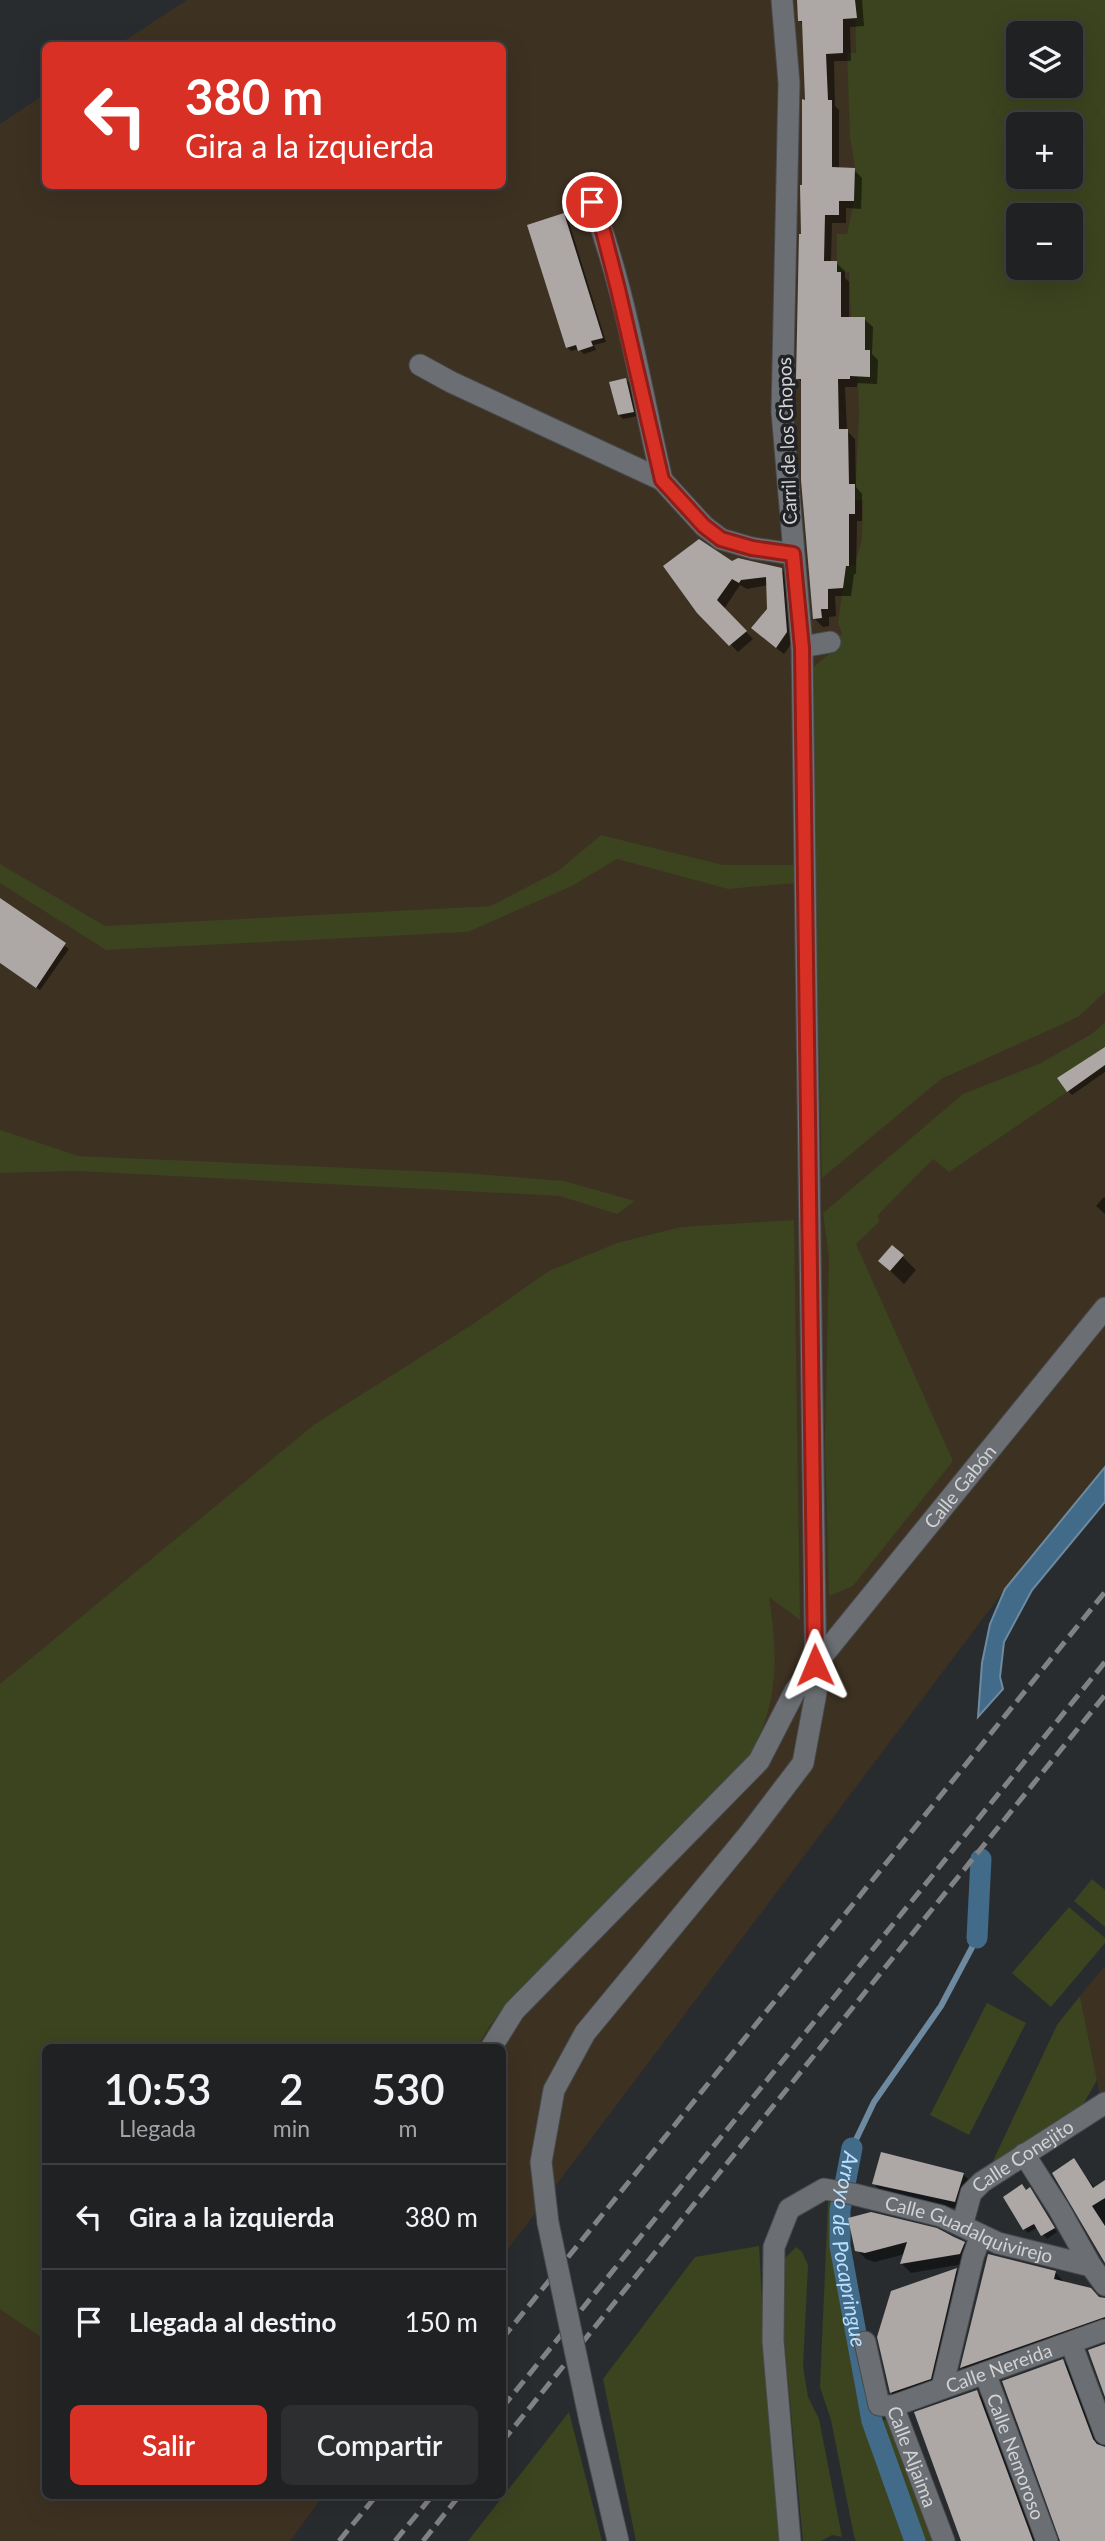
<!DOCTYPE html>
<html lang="es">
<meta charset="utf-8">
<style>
:root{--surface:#1f2123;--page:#2c2e30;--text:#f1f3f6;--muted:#a1a3a6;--line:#3c3e41;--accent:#d93025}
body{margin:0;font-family:Lato,sans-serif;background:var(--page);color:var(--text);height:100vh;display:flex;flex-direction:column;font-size:26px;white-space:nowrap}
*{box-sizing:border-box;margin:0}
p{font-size:23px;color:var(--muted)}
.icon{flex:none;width:38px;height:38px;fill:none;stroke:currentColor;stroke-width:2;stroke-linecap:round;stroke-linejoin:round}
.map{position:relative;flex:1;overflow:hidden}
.panel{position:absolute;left:42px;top:2044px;width:464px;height:455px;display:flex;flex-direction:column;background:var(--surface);border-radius:10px;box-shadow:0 7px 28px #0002,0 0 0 2px var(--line)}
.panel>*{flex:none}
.top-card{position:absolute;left:42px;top:42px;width:464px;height:147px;border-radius:10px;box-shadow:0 7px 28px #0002,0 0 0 2px var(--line);background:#d93025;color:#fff;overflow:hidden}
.tools{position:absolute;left:1006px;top:21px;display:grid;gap:14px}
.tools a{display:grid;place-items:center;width:77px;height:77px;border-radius:10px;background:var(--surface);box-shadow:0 7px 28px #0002,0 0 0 2px var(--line);font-size:35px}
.pin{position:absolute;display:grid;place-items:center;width:60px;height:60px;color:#fff;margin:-30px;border:4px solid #fff;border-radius:50%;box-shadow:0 2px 7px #0007}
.me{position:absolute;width:77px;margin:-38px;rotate:359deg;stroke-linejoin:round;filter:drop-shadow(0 0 5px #0008)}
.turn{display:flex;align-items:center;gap:24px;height:147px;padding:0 28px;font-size:32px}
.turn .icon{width:91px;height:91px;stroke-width:2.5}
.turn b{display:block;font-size:49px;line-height:60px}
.eta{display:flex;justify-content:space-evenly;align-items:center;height:119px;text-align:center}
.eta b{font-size:42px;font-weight:600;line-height:49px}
.action{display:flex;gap:14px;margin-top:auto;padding:14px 28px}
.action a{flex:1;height:80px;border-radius:10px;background:var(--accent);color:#fff;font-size:28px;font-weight:600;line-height:80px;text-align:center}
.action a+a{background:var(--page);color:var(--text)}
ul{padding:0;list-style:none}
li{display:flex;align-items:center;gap:21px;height:105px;padding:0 28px;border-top:2px solid var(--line)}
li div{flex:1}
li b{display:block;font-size:26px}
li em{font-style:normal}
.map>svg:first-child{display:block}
.industrial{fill:#3d3122;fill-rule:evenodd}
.green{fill:#3b431f;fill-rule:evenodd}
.water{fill:#426b89;stroke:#6d8aa0;stroke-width:2}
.shadow{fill:#0007}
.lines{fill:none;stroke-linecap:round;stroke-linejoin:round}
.stream{stroke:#6d8aa0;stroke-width:6}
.canal{stroke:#426b89;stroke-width:21}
.building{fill:#ada8a6}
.minor-casing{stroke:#47494c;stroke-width:23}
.minor{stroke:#6b6e72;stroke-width:21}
.rail{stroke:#808285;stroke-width:5;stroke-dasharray:14 7;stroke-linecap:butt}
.minor-bridge-casing{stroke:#47494c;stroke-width:23;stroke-linecap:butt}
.minor-bridge{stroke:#6b6e72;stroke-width:21}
.route-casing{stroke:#8d1f18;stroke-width:18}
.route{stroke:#d93025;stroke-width:12}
.labels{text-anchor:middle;stroke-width:7;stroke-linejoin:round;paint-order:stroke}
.street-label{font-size:19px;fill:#d1d3d5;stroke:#202225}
.water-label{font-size:21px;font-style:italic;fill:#bbe1ff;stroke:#202225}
</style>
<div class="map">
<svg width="1105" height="2541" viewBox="0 0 1105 2541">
<rect width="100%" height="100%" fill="#292c2f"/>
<path class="industrial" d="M187,0H1105V1467L1005,1589L502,2257V2048H46V2496H323L290,2541H0V124L45,94L46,186H502V46L118,45ZM1018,33H1071V86H1018ZM1018,124H1071V177H1018ZM1018,215H1071V268H1018Z
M1105,1966V2102L1100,2096L1080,1996Z"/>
<path class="green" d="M855,0H1105V992L1078,1017L941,1079L822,1178L811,669L834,650L842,633L838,623L846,566L855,565C856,556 859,551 861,543C863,529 862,515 863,501L855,500L859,415L858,376H870V350H855L865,338V317H851L849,272H837V234H847L854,201L855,168L850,137L847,53H856ZM1018,33H1071V86H1018ZM1018,124H1071V177H1018ZM1018,215H1071V268H1018Z
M601,835L723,865H796L797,883L728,889L617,859L572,886L468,932L106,950L0,883V864L105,926L491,906L558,871Z
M1105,1022V1048L1057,1078L1067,1092L949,1172L933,1159L878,1215L879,1222L856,1244L953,1461L853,1586L829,1596L825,1440L829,1257L823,1213L963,1094L1041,1063L1093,1033Z
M0,1130L78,1156L464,1173L564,1181L635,1201L617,1214L560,1196L76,1171L0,1173Z
M794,1220L800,1620L769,1597C779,1661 779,1713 741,1769L520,1989L491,2024L477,2047L46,2048L45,2340L0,2309V1684L315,1424L473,1324L549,1271L617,1243L681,1227Z
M1092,1879L1105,1890V1927L1074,1901Z
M1069,1907L1105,1938V1943L1051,2007L1012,1973Z
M1080,1996L1097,2080L1081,2108L992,2163L1057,2025Z
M987,2003L1026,2023L969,2135L930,2115Z
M828,2202L835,2203L834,2252L856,2393L866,2434L906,2541H856L854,2536L831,2420L820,2387Z
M759,2246L764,2335L782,2541H636L603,2379L695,2257Z
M796,2247L802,2252L808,2265L803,2367L808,2397L819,2419L842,2537L832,2535L821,2541H803L780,2296L784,2259Z
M569,2412L602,2541H468Z
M880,2420L892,2421L936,2541H923Z"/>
<path class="water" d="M1105,1467V1502L1032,1590L1004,1642L1000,1677L1003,1689L978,1717L982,1663L990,1624L1005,1589Z"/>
<path class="shadow" d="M797,0H862L864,26L850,27L851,61H834L835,106L839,110V169L854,170L862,178L861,209L846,208V223H832L831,263H836L845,271V278L849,282V319H864L873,327L872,354L878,360L877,384L857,383V387H845L847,431L855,439L856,487L862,494V521H857L856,574H854L851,596H835L836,616L829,617V626L823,627L815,619L803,384L798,378L807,101L804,25L800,21Z
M564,215L568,219L606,342L594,345L596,350L584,354L579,349L571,351L567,347Z
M626,380L630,384L637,416L623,419L619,415Z
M732,563L781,569L789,577L794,640L784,654L761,636L769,609L768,585L747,589L740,585L724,609L753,639L738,652L698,611Z
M0,900L69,949L40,990L0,963Z
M1105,1055V1072L1072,1095L1068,1091Z
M1104,1197L1105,1198V1214L1096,1206Z
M902,1256L916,1270L904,1284L880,1261Z
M1074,2161L1095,2188L1105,2180V2258Z
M963,2174L972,2183L964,2210L883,2193L874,2184Z
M1027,2191L1033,2193L1057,2232L1047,2239L1038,2227L1028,2233L1024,2229Z
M850,2220L964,2243L973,2252L969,2263L911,2273L902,2264L905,2254L875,2262L866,2259L857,2250Z
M989,2256L1055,2272L1066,2284L1105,2306V2330L973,2378L962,2367Z
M956,2270L965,2279L939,2387L900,2401L891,2392Z
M1063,2361L1074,2372L1102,2447L1105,2448V2541H1060Z
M977,2392L988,2403L1039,2541H964Z"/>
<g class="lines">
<path class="stream" d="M852,2148L874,2102L941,2006L977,1938"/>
<g class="canal">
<path d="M977,1938L981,1859"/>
<path id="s1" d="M852,2148L840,2210V2246L872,2421L915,2541"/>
</g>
</g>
<path class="building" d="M797,0H855L857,18L843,19V53L826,54L828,100H832V167L855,168L854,201H839V215H825L824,261H837V272H841V317H865V350H870V377L850,376V379H838L839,429H848L849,484H855V514H849V566H846L843,588L828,589V609H821L822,618L813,619L801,480V379H796L799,234H801L800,185H802V99L805,100L802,21H798Z
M564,213L603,338L591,341L593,346L578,351L576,345L566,348L527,225Z
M626,378L634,412L618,415L609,382Z
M699,539L732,561L738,558L782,568L787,632L776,648L751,628L767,609L766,577L741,580L739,583L732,579L717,600L747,631L729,646L697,613L663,566Z
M0,898L66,943L36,988L0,963Z
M1105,1047V1065L1067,1092L1057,1078Z
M892,1245L904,1255L890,1271L878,1261Z
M881,2152L964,2173L955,2202L872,2184Z
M1074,2158L1093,2188L1105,2180V2198L1092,2206L1105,2226V2263L1052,2173Z
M1022,2184L1026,2190L1030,2187L1055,2228L1041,2236L1034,2224L1023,2230L1003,2197Z
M871,2212L937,2228L954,2237L965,2242L960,2254L900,2264L907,2242L865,2253L855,2251L848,2218Z
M988,2254L1056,2271L1054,2279L1091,2288L1099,2297L1105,2298V2317L960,2368Z
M957,2268L931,2379L890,2393L877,2337L891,2291Z
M1105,2344V2397L1088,2350Z
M1063,2359L1093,2439L1097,2444L1105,2447V2541H1060L1002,2381Z
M977,2390L1033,2541H961L914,2412Z"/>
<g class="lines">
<g class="minor-casing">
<g id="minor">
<path d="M585,185C624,278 639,382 662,480"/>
<path d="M420,365L451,382L662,480L704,526L721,539L752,548L793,554"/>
<path d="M802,647L830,642"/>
<path id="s2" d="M491,2048L514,2011L759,1761L795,1691L815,1665L1105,1308"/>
<path d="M1024,2154L1059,2209L1091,2266"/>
<path d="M548,2223L541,2162L554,2090L585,2033L749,1834L803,1763L816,1693L802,647L782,412L789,83L782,0"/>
<path id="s3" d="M962,2226L971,2193L982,2182L1105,2103"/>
<path id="s4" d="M865,2342L879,2405L893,2406L1105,2330"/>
<path d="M1071,2343L1105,2434"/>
<path id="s5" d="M985,2373L1047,2541"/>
<path d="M942,2388L973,2257L981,2235"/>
<path id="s6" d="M893,2406L944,2541"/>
<path d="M590,2421L618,2541"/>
<path id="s7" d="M790,2541L773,2341L774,2247L789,2209L824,2189L853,2194L941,2216L998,2243L1091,2266L1105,2285"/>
</g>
</g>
<use href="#minor" class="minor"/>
<path class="rail" d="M502,2339L1105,1592
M502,2408L1105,1662
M502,2442L1105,1695
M339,2541L376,2496
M395,2541L432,2496
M423,2541L459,2496"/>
<g class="minor-bridge-casing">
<path id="minor-bridge" d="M548,2223L590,2421"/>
</g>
<use href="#minor-bridge" class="minor-bridge"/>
</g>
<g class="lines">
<g class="route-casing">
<path id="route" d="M592,202L600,219L618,289L662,480L704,526L721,539L752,548L793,554L802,648L815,1665"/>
</g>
<use href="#route" class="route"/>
</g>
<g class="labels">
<g class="street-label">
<text transform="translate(787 441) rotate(-92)" y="7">Carril de los Chopos</text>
<text dy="7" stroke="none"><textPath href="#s2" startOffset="735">Calle Gabón</textPath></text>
<text dy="7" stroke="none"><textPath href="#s3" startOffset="98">Calle Conejito</textPath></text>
<text dy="7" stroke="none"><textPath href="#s7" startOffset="527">Calle Guadalquivirejo</textPath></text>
<text dy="7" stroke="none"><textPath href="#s4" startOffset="191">Calle Nereida</textPath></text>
<text dy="7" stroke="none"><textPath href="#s5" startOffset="89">Calle Nemoroso</textPath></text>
<text dy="7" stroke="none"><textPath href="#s6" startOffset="54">Calle Aljaima</textPath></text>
</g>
<g class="water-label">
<text dy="7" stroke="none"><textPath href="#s1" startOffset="103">Arroyo de Pocapringue</textPath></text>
</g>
</g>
</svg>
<div class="tools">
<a><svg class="icon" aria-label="layers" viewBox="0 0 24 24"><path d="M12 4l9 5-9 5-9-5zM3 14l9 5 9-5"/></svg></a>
<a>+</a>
<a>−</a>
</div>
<div class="pin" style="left:592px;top:202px;background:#d93025"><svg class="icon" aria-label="arrive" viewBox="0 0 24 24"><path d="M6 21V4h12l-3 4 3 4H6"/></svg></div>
<svg class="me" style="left:815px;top:1665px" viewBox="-20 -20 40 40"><path d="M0-17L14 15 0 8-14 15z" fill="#d93025" stroke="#fff" stroke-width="4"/></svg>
<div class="top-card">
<div class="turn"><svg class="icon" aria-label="left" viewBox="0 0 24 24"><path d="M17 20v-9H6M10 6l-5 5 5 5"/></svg><div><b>380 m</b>Gira a la izquierda</div></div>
</div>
<section class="panel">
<div class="eta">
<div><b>10:53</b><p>Llegada</p></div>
<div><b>2</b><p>min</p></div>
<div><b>530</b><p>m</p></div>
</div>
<ul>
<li><svg class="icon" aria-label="left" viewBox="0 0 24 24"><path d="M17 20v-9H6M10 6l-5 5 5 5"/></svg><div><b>Gira a la izquierda</b></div><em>380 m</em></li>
<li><svg class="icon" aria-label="arrive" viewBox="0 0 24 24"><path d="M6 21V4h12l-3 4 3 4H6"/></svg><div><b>Llegada al destino</b></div><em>150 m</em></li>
</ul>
<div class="action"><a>Salir</a><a>Compartir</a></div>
</section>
</div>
